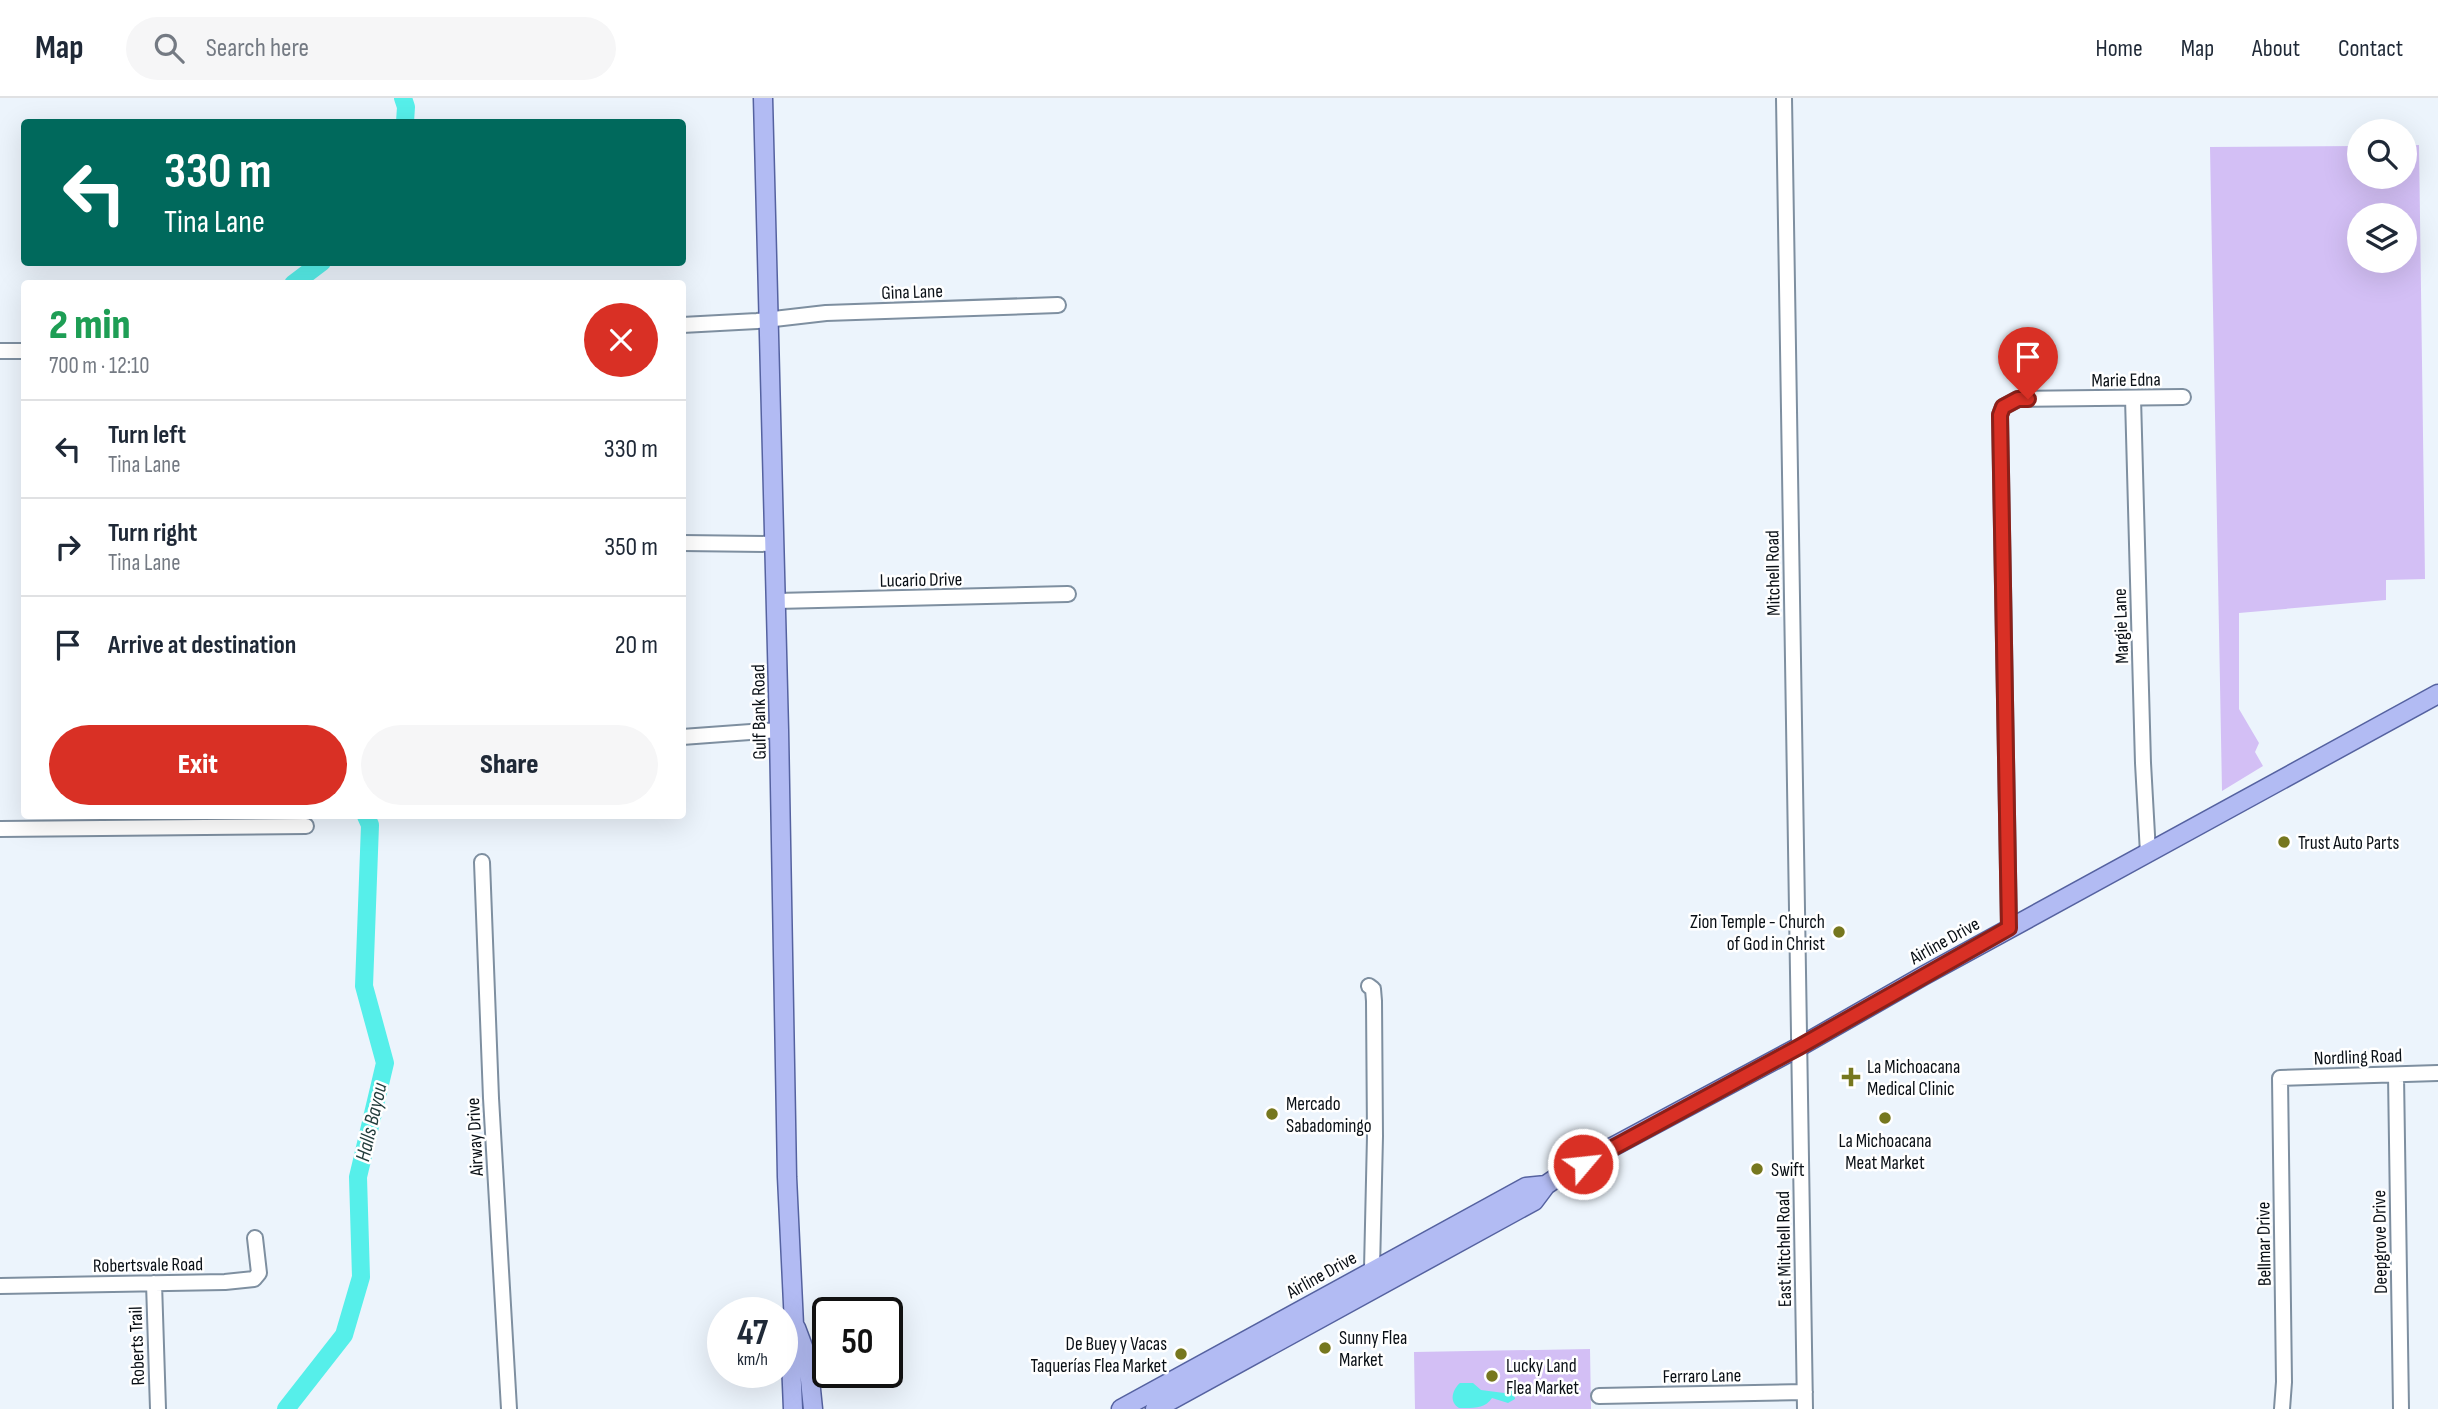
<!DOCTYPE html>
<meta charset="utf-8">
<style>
:root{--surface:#fff;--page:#f6f6f7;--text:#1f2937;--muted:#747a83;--line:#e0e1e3;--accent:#d93025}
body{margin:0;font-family:"Sofia Sans Condensed",sans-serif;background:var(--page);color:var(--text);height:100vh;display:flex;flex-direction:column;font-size:26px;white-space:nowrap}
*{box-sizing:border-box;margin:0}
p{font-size:23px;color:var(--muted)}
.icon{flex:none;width:38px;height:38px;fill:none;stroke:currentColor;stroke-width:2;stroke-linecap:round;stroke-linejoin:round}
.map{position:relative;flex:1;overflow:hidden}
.side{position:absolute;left:21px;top:182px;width:665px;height:539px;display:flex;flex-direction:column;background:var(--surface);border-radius:7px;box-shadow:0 7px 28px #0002}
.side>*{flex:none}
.top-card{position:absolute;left:21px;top:21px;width:665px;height:147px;border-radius:7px;box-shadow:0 7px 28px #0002;background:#00695c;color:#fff;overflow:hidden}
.fabs{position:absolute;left:2347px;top:21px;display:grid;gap:14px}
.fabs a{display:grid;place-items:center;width:70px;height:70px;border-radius:50%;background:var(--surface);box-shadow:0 7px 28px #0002;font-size:35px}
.speed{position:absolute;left:707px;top:1199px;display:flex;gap:14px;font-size:35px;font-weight:700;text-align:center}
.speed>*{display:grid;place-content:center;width:91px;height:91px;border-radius:50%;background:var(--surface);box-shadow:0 7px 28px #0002;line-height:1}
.speed small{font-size:18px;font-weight:400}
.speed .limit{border:4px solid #111;border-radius:10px;background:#fff;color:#111}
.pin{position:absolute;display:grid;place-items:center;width:60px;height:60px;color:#fff;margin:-72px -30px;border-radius:50% 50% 50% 0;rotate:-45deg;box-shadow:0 0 7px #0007}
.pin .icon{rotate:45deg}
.me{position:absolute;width:77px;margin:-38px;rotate:62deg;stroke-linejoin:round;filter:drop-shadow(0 0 5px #0008)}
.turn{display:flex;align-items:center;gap:24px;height:147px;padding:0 28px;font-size:32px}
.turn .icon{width:91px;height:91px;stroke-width:2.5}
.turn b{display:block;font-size:49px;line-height:60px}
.round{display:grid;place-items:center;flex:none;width:74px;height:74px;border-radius:37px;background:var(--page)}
.summary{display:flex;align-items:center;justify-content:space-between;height:119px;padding:0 28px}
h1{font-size:42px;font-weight:800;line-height:52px;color:#1e9e55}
.action{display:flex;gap:14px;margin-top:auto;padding:14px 28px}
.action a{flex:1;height:80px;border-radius:42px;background:var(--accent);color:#fff;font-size:28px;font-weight:800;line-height:80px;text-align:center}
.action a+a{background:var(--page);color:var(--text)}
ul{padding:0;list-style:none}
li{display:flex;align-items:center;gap:21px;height:98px;padding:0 28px;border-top:2px solid var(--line)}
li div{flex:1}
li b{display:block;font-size:26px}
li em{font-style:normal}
header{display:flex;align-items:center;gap:42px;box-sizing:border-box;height:98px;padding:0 35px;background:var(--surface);border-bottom:2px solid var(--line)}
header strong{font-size:33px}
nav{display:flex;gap:38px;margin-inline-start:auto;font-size:24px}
.search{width:490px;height:63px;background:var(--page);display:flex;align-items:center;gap:18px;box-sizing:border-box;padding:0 24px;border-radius:38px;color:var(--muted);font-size:26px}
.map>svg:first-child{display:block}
.green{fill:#d3bff5;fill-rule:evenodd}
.water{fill:#56efea}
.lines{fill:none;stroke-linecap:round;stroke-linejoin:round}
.river{stroke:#56efea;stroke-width:18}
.minor-casing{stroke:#7e8fa0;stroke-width:18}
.major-casing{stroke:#5562a0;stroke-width:21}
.minor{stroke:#fff;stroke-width:14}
.major{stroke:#b2bbf3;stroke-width:18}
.route-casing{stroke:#8d1f18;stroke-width:18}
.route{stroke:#d93025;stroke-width:12}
.poi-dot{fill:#76771e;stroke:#fff;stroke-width:2.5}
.labels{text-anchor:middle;stroke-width:5;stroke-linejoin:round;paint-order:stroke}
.street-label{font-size:19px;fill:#090f15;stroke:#fff}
.poi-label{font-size:19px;fill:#090f15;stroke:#fff;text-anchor:start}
.water-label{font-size:21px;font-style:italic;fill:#243e3d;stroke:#fff}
</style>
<header>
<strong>Map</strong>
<div class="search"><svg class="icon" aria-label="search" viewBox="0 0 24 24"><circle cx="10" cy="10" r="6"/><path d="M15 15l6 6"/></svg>Search here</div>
<nav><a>Home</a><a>Map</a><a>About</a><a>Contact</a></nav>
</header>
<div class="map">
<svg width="2438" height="1311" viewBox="0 0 2438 1311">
<rect width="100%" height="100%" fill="#ecf4fc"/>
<path class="green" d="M2419,47L2425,481L2386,482V502L2239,515V611L2259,645L2255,654L2263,668L2222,693L2210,49L2359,48V79H2404L2405,48ZM2359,117H2404V163H2359Z
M1590,1251L1591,1311H1415L1414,1254Z"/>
<path class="water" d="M1460,1285H1473L1481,1292L1504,1295L1513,1291L1515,1301L1508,1305L1492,1300C1485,1311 1473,1310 1459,1310C1449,1304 1452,1292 1460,1285Z"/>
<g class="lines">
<path class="river" d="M403,0L406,9L405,24
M293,186L322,164
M286,1311L344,1237L361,1179L358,1079L385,965L364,888L370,727L366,718"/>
<g class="minor-casing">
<path id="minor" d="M1784,0L1805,1311
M682,227L757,223L826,215L1058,207
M0,253H24
M2133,300L2143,665L2148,755
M682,445L774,446
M776,503L1068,496
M682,639L779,632
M0,731L306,728
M482,764L491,1000L509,1311
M2009,830L2000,317L2003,309L2018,301L2183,299
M1369,888L1373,891L1374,903L1375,1038L1372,1171
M2396,977L2401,1311
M154,1185L158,1311
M0,1188L225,1184L254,1181L259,1175L255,1140
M1599,1298L1805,1294
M2282,1311L2284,1284L2280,980L2438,975"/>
</g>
<g class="major-casing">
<path id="major" d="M763,0L779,632L787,1079L794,1227L791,1263L793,1311
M796,1230L808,1262L813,1311
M1121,1311L1526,1089L1546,1087
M1155,1311L1534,1103L1546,1087L1562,1076L1799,949L1923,878L2438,596"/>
</g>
<use href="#minor" class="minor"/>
<use href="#major" class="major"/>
</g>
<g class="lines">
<g class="route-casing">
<path id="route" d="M1583,1066L1799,949L2009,830L2000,317L2003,309L2018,301H2028"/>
</g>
<use href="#route" class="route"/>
</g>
<g class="poi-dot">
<circle cx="2284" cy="744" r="7"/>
<circle cx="1839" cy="834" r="7"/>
<path d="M1847.5 968.5h7v7h7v7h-7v7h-7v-7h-7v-7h7z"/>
<circle cx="1272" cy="1016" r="7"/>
<circle cx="1885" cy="1020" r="7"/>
<circle cx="1757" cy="1071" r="7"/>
<circle cx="1325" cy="1250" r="7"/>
<circle cx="1181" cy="1256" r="7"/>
<circle cx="1492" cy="1278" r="7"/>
</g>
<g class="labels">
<g class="street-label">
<text transform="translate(912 193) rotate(-2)" y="7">Gina Lane</text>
<text transform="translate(2126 281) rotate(-1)" y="7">Marie Edna</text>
<text transform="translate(1772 475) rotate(-91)" y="7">Mitchell Road</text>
<text transform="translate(921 481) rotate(-1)" y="7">Lucario Drive</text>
<text transform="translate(2120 528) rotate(-92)" y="7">Margie Lane</text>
<text transform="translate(758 614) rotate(-91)" y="7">Gulf Bank Road</text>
<text transform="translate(1944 842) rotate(-29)" y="7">Airline Drive</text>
<text transform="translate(2358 958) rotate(-2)" y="7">Nordling Road</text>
<text transform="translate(474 1039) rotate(-93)" y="7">Airway Drive</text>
<text transform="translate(2379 1144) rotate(-91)" y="7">Deepgrove Drive</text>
<text transform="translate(2263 1146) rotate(-91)" y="7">Bellmar Drive</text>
<text transform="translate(1783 1151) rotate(-91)" y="7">East Mitchell Road</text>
<text transform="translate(148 1166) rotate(-1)" y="7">Robertsvale Road</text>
<text transform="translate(1321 1176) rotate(-29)" y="7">Airline Drive</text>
<text transform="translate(136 1248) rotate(-92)" y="7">Roberts Trail</text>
<text transform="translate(1702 1277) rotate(-1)" y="7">Ferraro Lane</text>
</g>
<g class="poi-label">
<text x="2298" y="751">Trust Auto Parts</text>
<text x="1825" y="830" text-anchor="end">Zion Temple - Church<tspan x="1825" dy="22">of God in Christ</tspan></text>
<text x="1867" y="975">La Michoacana<tspan x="1867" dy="22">Medical Clinic</tspan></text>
<text x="1286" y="1012">Mercado<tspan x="1286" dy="22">Sabadomingo</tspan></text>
<text x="1885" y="1049" text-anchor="middle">La Michoacana<tspan x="1885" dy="22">Meat Market</tspan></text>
<text x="1771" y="1078">Swift</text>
<text x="1339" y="1246">Sunny Flea<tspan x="1339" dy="22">Market</tspan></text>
<text x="1167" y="1252" text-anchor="end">De Buey y Vacas<tspan x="1167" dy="22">Taquerías Flea Market</tspan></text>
<text x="1506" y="1274">Lucky Land<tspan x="1506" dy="22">Flea Market</tspan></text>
</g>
<g class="water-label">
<text transform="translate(371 1024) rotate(-77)" y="7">Halls Bayou</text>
</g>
</g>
</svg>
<div class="fabs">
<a><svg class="icon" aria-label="search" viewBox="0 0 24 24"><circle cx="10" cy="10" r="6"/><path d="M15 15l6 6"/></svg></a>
<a><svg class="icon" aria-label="layers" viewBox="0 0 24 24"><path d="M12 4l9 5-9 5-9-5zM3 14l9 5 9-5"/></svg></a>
</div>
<div class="speed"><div>47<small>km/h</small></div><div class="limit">50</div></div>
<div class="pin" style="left:2028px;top:301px;background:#d93025"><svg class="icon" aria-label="arrive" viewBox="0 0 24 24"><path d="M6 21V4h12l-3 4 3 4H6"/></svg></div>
<svg class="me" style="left:1583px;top:1066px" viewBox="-20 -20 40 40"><circle r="17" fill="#d93025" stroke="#fff" stroke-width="3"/><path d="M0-11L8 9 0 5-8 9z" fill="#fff"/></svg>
<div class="top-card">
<div class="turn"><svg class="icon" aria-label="left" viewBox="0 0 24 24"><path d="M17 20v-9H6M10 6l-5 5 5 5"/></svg><div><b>330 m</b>Tina Lane</div></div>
</div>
<section class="side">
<div class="summary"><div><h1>2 min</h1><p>700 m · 12:10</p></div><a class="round" style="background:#d93025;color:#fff"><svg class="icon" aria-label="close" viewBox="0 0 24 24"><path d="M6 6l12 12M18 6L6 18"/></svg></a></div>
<ul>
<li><svg class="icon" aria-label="left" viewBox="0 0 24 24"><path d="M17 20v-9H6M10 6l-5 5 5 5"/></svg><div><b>Turn left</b><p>Tina Lane</p></div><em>330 m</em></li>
<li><svg class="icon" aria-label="right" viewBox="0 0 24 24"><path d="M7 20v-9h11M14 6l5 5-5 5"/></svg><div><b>Turn right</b><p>Tina Lane</p></div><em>350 m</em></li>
<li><svg class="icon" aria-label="arrive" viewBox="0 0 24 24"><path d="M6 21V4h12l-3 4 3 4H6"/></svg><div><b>Arrive at destination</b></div><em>20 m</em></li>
</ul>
<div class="action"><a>Exit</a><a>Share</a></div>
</section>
</div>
